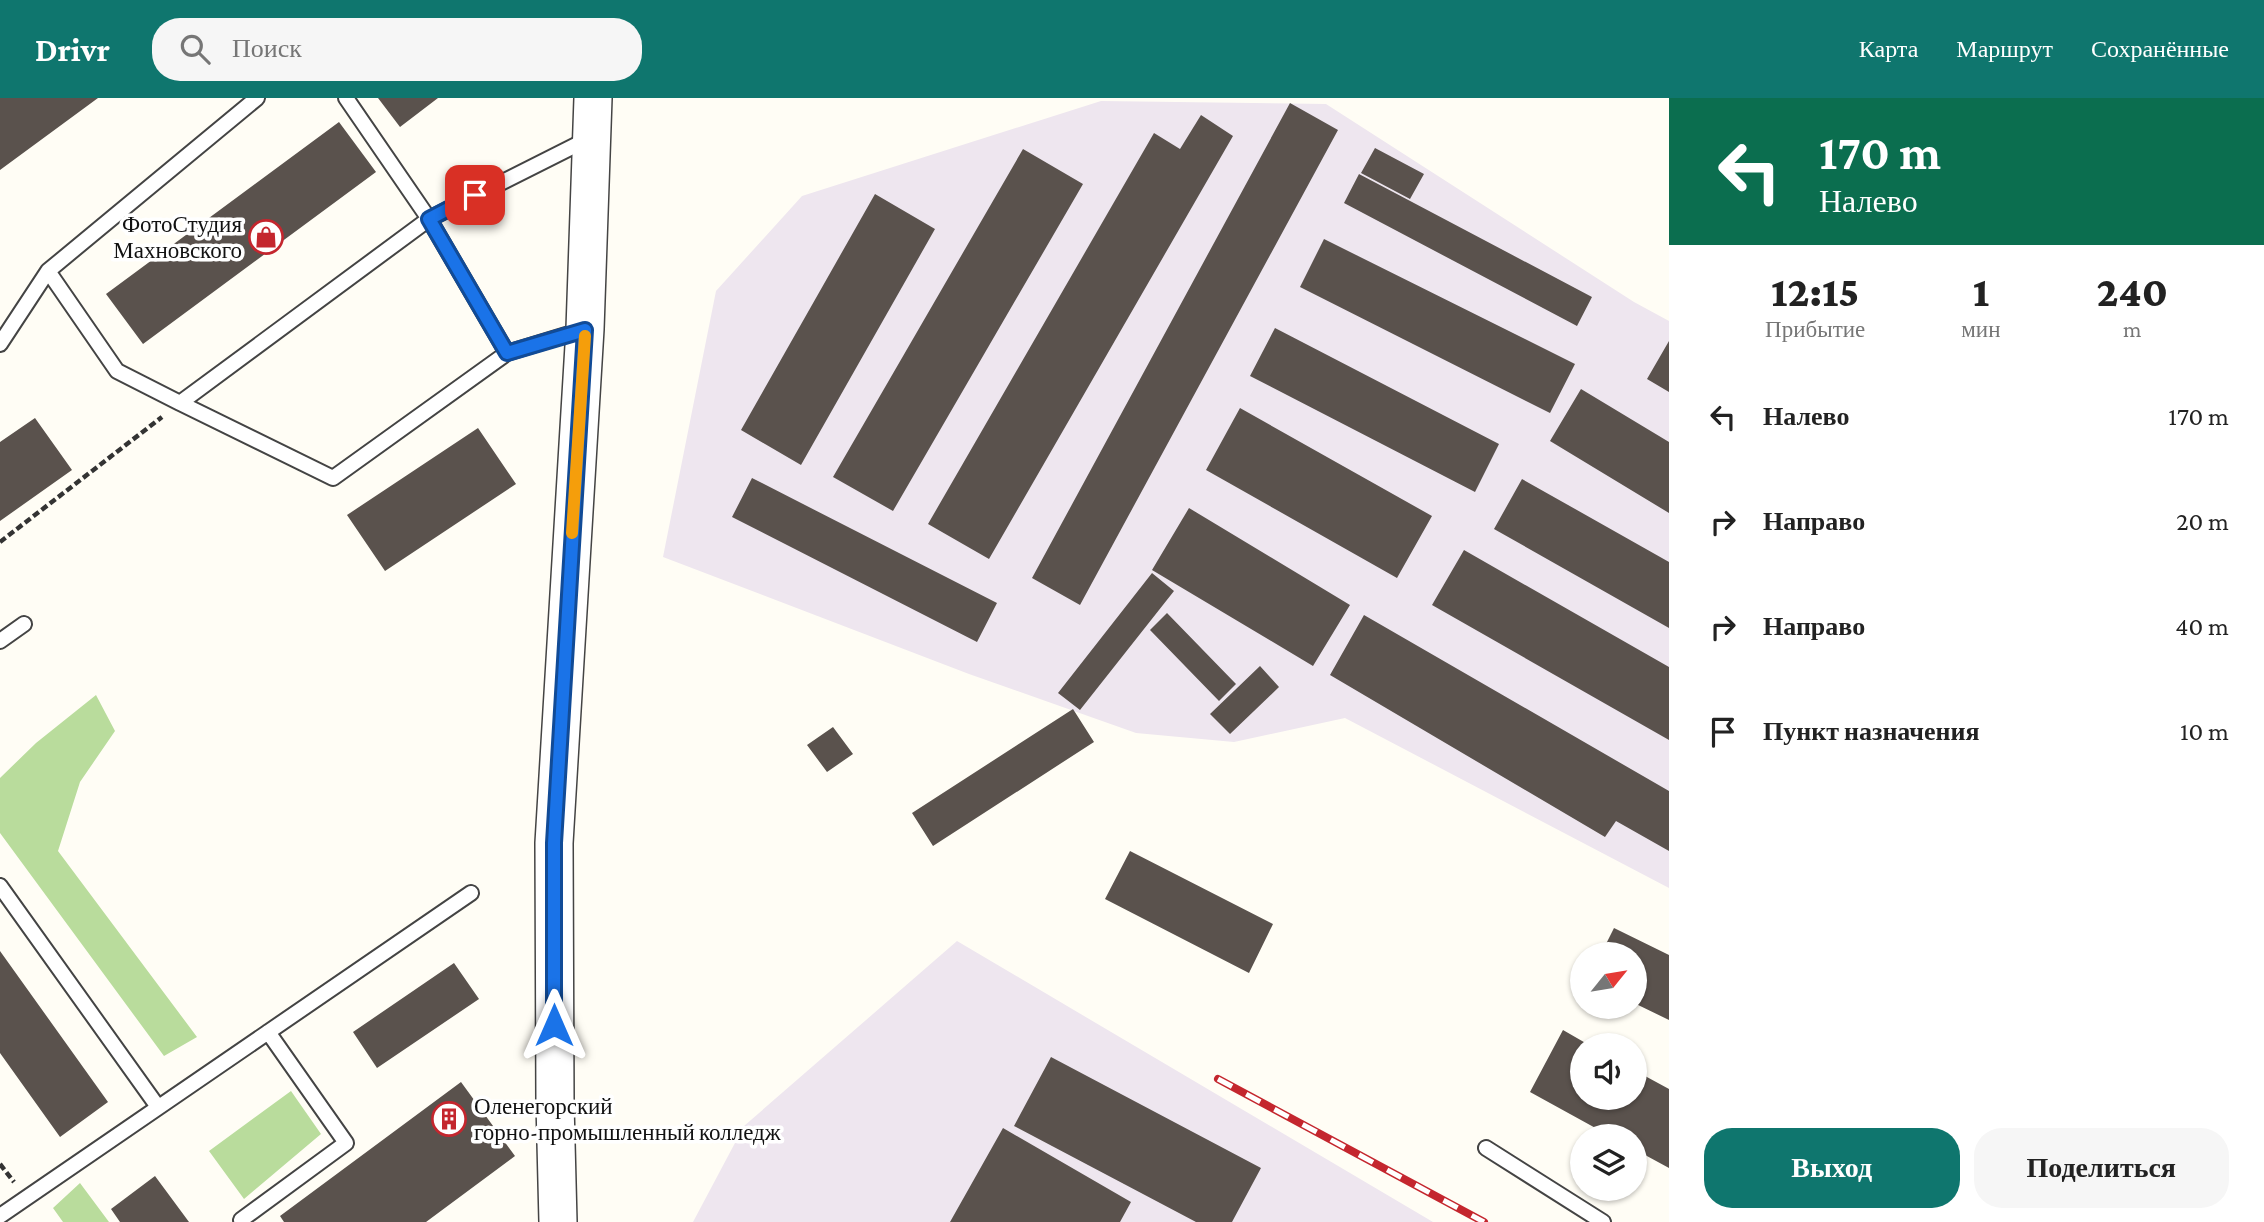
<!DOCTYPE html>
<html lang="ru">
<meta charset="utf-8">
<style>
:root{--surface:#fff;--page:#f6f6f6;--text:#222;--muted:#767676;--accent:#0f766e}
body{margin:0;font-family:"Crimson Pro",serif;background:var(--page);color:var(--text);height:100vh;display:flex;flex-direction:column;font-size:26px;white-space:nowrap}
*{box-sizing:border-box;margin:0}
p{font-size:23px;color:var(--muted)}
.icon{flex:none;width:38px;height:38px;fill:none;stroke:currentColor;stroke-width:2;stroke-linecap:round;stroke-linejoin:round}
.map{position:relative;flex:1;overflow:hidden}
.details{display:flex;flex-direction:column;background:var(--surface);width:595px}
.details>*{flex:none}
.guide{background:#0b6e4f;color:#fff;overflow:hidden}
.needle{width:46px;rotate:60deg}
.fabs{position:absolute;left:1570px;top:844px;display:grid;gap:14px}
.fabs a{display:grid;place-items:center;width:77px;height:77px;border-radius:50%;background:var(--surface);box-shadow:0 2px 5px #0004;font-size:35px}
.pin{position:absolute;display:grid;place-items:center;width:60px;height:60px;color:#fff;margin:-30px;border-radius:14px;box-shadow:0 4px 10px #0006}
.me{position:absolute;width:77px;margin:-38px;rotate:0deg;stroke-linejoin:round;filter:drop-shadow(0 0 5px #0008)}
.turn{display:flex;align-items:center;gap:24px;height:147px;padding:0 35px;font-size:32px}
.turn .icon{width:91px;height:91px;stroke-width:2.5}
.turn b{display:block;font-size:49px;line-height:60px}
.eta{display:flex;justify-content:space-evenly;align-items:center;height:119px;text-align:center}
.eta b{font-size:42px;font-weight:800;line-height:49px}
.cta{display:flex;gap:14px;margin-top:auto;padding:14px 35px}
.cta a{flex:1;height:80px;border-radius:28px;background:var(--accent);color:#fff;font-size:28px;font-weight:800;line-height:80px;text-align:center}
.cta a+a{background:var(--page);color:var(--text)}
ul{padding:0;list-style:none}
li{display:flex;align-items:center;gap:21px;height:105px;padding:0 35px}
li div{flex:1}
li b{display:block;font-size:26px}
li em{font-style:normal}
header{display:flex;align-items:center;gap:42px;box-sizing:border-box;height:98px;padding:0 35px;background:var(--accent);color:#fff}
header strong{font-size:33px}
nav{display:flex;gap:38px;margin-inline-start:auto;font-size:24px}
.search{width:490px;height:63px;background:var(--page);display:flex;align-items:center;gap:18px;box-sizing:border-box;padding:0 24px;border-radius:28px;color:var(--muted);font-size:26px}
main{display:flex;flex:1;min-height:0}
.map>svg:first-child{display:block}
.industrial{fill:#eee6ef}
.forest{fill:#b9dc9c}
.building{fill:#5a524d}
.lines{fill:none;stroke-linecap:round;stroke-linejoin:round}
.service-casing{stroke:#444;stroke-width:18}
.tertiary-casing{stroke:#444;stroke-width:40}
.path{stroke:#333;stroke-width:4.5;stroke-dasharray:7 3.5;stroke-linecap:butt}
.service{stroke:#fff;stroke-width:14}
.tertiary{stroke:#fff;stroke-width:37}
.rail-casing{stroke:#c4262e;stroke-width:8}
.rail{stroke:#fff;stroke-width:5;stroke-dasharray:16;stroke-linecap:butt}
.route-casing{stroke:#114b97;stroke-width:18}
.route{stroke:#1a73e8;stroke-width:12}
.slow{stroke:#f59e0b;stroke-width:12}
.labels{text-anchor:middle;stroke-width:7;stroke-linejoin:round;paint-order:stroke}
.poi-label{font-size:23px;fill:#111;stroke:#fff;text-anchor:end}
</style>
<header>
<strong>Drivr</strong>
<div class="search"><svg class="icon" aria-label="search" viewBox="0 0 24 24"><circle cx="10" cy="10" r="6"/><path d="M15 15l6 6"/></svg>Поиск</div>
<nav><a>Карта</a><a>Маршрут</a><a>Сохранённые</a></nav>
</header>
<main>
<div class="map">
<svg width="1669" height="1124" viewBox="0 0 1669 1124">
<rect width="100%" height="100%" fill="#fffdf5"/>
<path class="industrial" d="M1101,3L1326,6L1634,204L1669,223V790L1345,620L1234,644L1136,635L969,576L663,459L716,193L802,98Z
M957,843L1433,1124H693L744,1028Z"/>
<path class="forest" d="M96,597L115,633L80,684L58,753L197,939L164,958L0,735V680L36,645Z
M291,993L321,1036L244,1101L209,1053Z
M80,1085L109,1124H63L53,1110Z"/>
<path class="building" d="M0,0H98L0,72Z
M378,0H438L400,29Z
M1290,5L1338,32L1080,507L1032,480Z
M1201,17L1233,38L989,461L928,426L1154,35L1180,51Z
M339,24L376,74L143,246L106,196Z
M1375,50L1424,76L1410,101L1361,75Z
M1023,51L1083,86L893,413L833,379Z
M1359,76L1592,199L1577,228L1344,105Z
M875,96L935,131L801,367L741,332Z
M1324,141L1575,266L1550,315L1300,189Z
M1275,230L1499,346L1475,394L1250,278Z
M1669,243V294L1647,281Z
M1581,291L1669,344V415L1550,343Z
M1240,310L1432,418L1397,480L1206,372Z
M35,320L72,372L0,423V344Z
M478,330L516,386L385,473L347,417Z
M752,380L997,505L977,544L732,419Z
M1522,381L1669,464V530L1494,431Z
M1189,410L1350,507L1313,568L1152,472Z
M1464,452L1669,569V642L1432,507Z
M1152,475L1174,493L1080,612L1058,595Z
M1167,515L1236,586L1219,603L1150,532Z
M1364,517L1669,693V753L1616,723L1605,739L1330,577Z
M1260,568L1279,589L1230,636L1210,616Z
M1073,611L1094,644L933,748L912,715Z
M833,629L853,656L827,674L807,647Z
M1130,753L1273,826L1249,875L1105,801Z
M1614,830L1669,857V922L1634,905V856H1601Z
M0,853L108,1004L60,1039L0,955Z
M454,865L479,901L377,970L353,934Z
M1563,932L1589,947H1582V999H1634V972L1669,991V1070L1634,1051V1038H1610L1530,994Z
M1051,959L1261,1070L1232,1124H1196L1014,1028Z
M461,984L515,1058L426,1124H284L280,1118Z
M1003,1030L1131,1104L1120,1124H950Z
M155,1078L189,1124H120L111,1111Z"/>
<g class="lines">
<g class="service-casing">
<path id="service" d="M346,0L429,121L507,255L582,232
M48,173L117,273L180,305L429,121L590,40
M0,246L48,173L257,0
M180,305L333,380L507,255
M0,543L24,526
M0,788L158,1009
M1486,1050L1603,1124
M0,1118L471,795
M241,1122L346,1045L268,934"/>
</g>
<g class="tertiary-casing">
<path id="tertiary" d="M558,1124L555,1005L554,745L585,231L593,0"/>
</g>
<path class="path" d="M0,444L162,319
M0,1066L14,1084"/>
<use href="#service" class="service"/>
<use href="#tertiary" class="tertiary"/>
<g class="rail-casing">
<path id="rail" d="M1218,981L1484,1124"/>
</g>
<use href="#rail" class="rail"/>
</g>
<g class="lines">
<g class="route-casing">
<path id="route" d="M475,97L429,121L507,255L585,232L554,745V927"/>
</g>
<use href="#route" class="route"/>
<path class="slow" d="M572,435L585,238"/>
</g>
<defs>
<g id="shop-ring" transform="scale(1.75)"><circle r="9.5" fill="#fff" stroke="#c4262e" stroke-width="1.5"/><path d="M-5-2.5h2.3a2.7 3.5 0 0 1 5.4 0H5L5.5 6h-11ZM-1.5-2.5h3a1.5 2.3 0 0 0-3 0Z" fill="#c4262e"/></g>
<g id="building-ring" transform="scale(1.75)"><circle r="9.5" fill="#fff" stroke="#c4262e" stroke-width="1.5"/><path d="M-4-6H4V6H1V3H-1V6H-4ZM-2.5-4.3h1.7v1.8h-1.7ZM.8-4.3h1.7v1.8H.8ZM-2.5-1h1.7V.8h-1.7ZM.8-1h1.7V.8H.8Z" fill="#c4262e"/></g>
</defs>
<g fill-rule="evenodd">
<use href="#shop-ring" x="266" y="139"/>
<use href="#building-ring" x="449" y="1021"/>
</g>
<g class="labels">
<g class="poi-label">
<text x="242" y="134">ФотоСтудия<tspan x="242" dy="26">Махновского</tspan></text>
<text x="474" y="1016" text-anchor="start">Оленегорский<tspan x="474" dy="26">горно-промышленный колледж</tspan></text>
</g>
</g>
</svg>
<div class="fabs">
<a><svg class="needle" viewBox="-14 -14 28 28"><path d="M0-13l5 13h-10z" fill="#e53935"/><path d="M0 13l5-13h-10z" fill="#767676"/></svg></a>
<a><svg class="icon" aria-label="sound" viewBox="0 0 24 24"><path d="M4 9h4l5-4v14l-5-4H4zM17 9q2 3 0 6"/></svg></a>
<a><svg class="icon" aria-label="layers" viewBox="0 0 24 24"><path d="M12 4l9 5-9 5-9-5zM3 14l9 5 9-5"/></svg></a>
</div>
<div class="pin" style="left:475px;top:97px;background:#d93025"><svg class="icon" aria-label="arrive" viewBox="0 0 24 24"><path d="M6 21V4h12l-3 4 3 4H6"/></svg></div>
<svg class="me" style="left:554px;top:927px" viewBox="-20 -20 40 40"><path d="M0-17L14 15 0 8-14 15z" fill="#1a73e8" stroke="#fff" stroke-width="4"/></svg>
</div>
<section class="details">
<div class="guide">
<div class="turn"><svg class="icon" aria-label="left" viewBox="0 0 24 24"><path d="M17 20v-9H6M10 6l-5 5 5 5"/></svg><div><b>170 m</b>Налево</div></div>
</div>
<div class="eta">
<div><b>12:15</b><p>Прибытие</p></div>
<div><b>1</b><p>мин</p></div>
<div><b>240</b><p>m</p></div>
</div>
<ul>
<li><svg class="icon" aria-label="left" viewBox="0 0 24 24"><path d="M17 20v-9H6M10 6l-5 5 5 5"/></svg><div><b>Налево</b></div><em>170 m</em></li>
<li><svg class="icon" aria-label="right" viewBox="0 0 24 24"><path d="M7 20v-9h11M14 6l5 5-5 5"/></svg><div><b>Направо</b></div><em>20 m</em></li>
<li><svg class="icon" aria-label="right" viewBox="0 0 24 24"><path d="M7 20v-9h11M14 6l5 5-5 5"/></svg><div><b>Направо</b></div><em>40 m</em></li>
<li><svg class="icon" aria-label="arrive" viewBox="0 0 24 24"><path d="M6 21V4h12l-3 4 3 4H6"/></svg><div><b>Пункт назначения</b></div><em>10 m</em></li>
</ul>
<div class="cta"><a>Выход</a><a>Поделиться</a></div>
</section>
</main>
